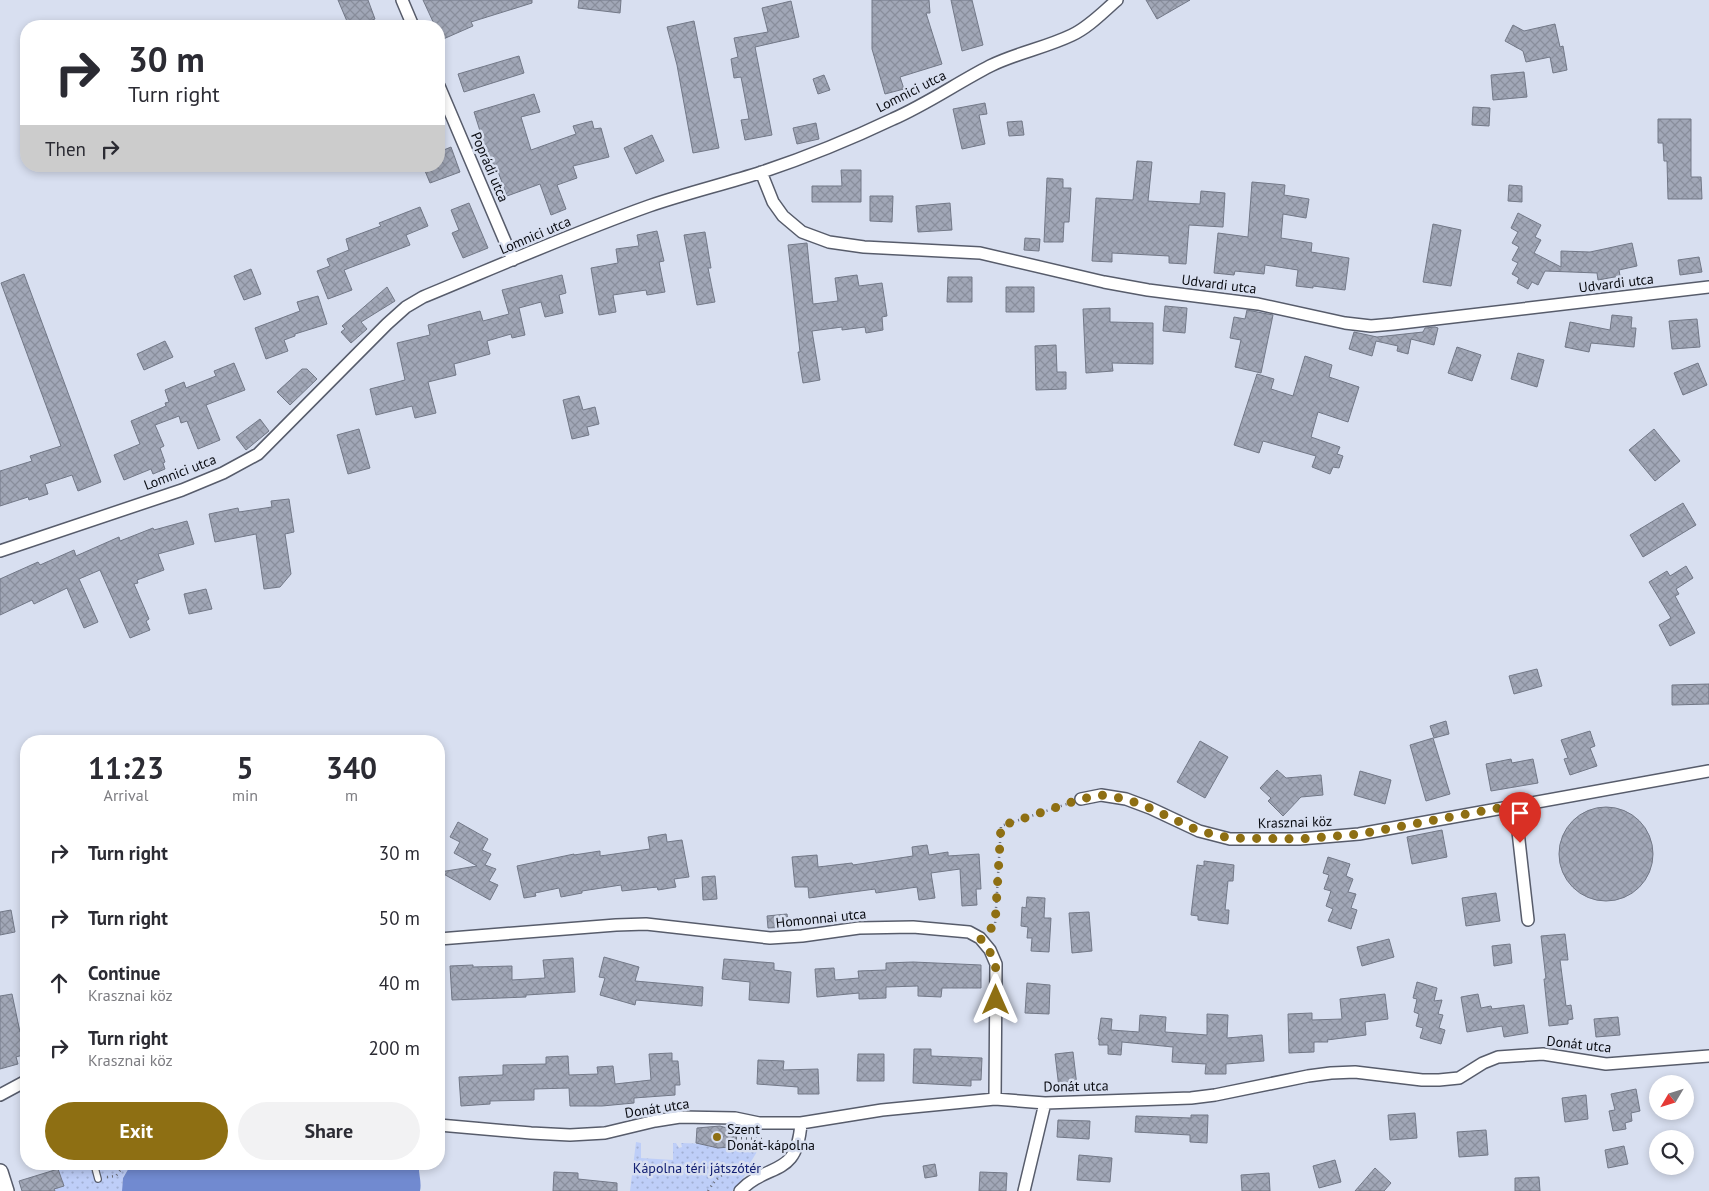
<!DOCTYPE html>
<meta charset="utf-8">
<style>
:root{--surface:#fff;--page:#f2f2f3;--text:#2b2b33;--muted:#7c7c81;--accent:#8e6f13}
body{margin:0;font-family:"PT Sans",sans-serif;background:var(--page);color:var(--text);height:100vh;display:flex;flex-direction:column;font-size:19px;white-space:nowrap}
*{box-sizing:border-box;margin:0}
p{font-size:16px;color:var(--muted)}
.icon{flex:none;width:28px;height:28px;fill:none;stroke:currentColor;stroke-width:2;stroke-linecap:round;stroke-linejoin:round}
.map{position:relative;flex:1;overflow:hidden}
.drawer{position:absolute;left:20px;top:735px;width:425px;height:435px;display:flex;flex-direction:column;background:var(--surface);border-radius:20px;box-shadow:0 2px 8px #0003}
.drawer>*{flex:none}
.top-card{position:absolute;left:20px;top:20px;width:425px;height:152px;border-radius:20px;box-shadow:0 2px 8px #0003;background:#fff;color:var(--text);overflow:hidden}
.needle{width:32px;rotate:232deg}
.controls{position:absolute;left:1649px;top:1075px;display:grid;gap:10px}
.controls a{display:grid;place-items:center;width:45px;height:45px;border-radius:50%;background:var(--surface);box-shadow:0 2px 8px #0003;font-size:25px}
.pin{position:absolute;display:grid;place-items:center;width:42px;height:42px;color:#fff;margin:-51px -21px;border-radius:50% 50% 50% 0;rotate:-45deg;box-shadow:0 0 5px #0007}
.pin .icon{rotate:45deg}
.me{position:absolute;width:55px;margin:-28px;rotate:0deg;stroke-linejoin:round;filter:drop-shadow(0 0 4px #0008)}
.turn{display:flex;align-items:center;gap:18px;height:105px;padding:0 25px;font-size:22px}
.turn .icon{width:65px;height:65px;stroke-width:2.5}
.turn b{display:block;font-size:35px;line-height:42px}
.then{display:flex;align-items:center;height:48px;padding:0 25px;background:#0003;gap:10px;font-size:19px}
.eta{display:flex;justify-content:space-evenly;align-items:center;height:85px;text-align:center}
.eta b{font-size:30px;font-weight:700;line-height:35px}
.cta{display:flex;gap:10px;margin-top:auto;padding:10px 25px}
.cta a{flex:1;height:58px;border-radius:30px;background:var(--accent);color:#fff;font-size:20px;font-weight:700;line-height:58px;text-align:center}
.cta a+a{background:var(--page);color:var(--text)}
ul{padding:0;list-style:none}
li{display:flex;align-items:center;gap:15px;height:65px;padding:0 25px}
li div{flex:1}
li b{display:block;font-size:19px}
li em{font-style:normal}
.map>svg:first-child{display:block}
.grass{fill:url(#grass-dots)}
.water{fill:#718ad0}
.building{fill:url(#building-cross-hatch);stroke:#727887}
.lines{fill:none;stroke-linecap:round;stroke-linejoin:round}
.service-casing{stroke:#575c6b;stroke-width:8}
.minor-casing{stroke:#575c6b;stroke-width:14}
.tertiary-casing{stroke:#575c6b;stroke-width:18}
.path{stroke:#696d78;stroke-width:2.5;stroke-dasharray:1 4;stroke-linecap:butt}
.service{stroke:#fff;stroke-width:5.5}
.minor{stroke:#fff;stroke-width:11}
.tertiary{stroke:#fff;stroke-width:15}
.route{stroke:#8e6f13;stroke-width:9;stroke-dasharray:0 16.2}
.poi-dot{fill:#8e6f13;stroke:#d8dff0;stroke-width:2}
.labels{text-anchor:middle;stroke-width:5;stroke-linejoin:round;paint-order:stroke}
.street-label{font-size:14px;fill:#090b11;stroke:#d8dff0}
.poi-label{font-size:14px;fill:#090b11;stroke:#d8dff0;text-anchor:start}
.park-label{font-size:14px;fill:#142173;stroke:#d8dff0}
</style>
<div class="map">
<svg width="1709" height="1191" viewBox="0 0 1709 1191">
<defs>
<pattern id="grass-dots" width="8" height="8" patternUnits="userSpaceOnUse" patternTransform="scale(1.25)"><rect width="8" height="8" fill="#becef8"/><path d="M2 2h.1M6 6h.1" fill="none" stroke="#a2b0d4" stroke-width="1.8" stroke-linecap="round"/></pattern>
<pattern id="building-cross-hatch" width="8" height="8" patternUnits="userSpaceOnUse" patternTransform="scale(1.25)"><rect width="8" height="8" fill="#a1a7b7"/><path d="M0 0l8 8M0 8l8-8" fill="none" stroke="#898e9c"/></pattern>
</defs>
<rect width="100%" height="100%" fill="#d8dff0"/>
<path class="grass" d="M736,1141C746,1142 755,1140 758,1150L749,1165L744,1177L732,1191H630L636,1142L641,1143V1158L673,1160V1143H676L679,1148L682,1147L681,1143L708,1144V1146C720,1148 727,1149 736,1141Z
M63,1164H92L95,1172L100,1170L102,1164H151L130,1166L123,1177L122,1191H55L54,1189L64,1186L58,1169Z"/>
<path class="water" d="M151,1164H419C418,1173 422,1182 420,1191H122L123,1178L130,1166Z"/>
<path class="building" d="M338,0H368L375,19L357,26H349Z
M423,0H532V3L471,22L473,26L441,40L439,35V26H435Z
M579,0H621L620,13L578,8Z
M872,0H929L930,13H926L942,64L900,77L904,89L885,94L872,49Z
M951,0H972L983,45L962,51Z
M1146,0H1190L1157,19Z
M791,1L799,37L755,47L772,135L745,140L741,120L749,119L741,77L734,78L731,59L738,57L734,38L768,32L762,8Z
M694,21L719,148L693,153L677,65L667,27Z
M1555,24L1560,47L1563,46L1567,70L1553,73L1550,57L1526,62L1523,51L1505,41L1513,25L1524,31Z
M519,56L524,73L464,92L458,74Z
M1524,72L1527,97L1493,100L1491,75Z
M824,75L830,90L818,94L813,79Z
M534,94L540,112L521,117L531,150L576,134L573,126L592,121L594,129L601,128L609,157L573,166L577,178L557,185L566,209L551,215L540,184L507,196L496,166L486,170L481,155L487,153L474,112Z
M985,103L987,114L979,115L985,144L962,149L953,109Z
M1473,107L1490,108L1489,126L1472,125Z
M1658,119H1691V177H1701L1702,199H1668L1667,161H1664L1663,143H1658Z
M1022,121L1024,135L1009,136L1007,122Z
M816,123L819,139L797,144L793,128Z
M652,135L664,161L636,174L624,148Z
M451,147L460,172L430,183L423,166H439V152Z
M1137,161L1152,162L1148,201L1200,204L1201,191L1225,193L1223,227L1189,225L1186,264L1169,263V256L1112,253V262L1092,261L1096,198L1133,200Z
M841,170H861V202H812V186H842Z
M1047,178L1063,179V188H1071L1069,222H1064L1063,242H1044Z
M1252,182L1285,185L1284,195L1309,199L1306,218L1283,214L1281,238L1312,243L1311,252L1349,258L1345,290L1313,286V288L1296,286L1298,270L1265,265L1264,274L1235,271L1234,275L1214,273L1218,233L1248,237Z
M1509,185L1522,186V202L1508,201Z
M870,196H893L892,222L870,221Z
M469,203L488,248L463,258L452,233L459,230L451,210Z
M950,203L952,230L918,232L916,206Z
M420,207L428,226L406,235L410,245L344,270L352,290L328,299L317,271L330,266L327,259L349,250L346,239L381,226L379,223Z
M1518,213L1541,225L1535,237L1541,240L1534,253L1561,267V251L1590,252L1632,243L1637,266L1619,270L1620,276L1598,280L1597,273L1545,271L1538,285L1532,282L1528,289L1517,283L1519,278L1512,274L1518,263L1512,260L1519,247L1512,243L1518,232L1511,228Z
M1433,224L1461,230L1451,286L1423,282Z
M657,231L664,261L659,262L665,292L647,295L646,290L613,295L616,312L599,315L591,268L618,263L616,249L639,246L637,235Z
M705,232L711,268H708L715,302L697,305L684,235Z
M1025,238L1040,239L1039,251L1024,250Z
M807,243L813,304L838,301L835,278L857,275L859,286L882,283L887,316L882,317L883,330L866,333L865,327L842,330V327L812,331L820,380L803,383L798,352H800L788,245Z
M1699,257L1702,272L1680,275L1678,260Z
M251,269L261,294L244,300L234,276Z
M24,274L101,482L78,491L72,475L45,484L48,494L29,500L28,497L0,506V471L32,461L30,456L61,446L1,283Z
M562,275L566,293L559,295L563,313L545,317L541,302L519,308L525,335L512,338L511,334L487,341L490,354L454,364L456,375L428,382L436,413L415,418L412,406L376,415L370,389L405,380L397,343L430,335L428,325L480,311L483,321L509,314L502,290Z
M948,277H972V302H947Z
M387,287L395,301L361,322L367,329L351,343L341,332L345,329L342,326Z
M1006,287H1034V312H1006Z
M318,296L327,324L295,334V336L284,340L288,351L266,359L255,328L300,311L297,302Z
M1165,306L1187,308L1185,333L1163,331Z
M1110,308V322L1153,323V364L1112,363L1113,371L1086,373L1083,309Z
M1247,310L1273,315L1261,373L1235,367L1241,340L1230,338L1234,317L1245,319Z
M1612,315L1632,317L1631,328H1636L1634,347L1591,343L1589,352L1565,347L1570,322L1610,330Z
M1697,319L1700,347L1672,349L1669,321Z
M1435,327L1438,328L1434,345L1411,339L1408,354L1397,351L1398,346L1376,341L1372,356L1349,349L1354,332L1377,337L1423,332L1425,328Z
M165,341L173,357L144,370L137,354Z
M1056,345L1057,372H1066V389L1036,390L1035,346Z
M1457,347L1481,355L1472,381L1448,373Z
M1518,353L1544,360L1537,387L1511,379Z
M1305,356L1332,365L1329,377L1359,387L1348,422L1318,412L1311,437L1340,447L1337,454L1343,456L1339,468L1333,467L1330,474L1312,467L1316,456L1263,441L1259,453L1234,445L1257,374L1274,379L1271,389L1293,396Z
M234,363L245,390L206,405L220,440L198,449L187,421L181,423L179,416L155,425L164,446L160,448L165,462L163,463L165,469L153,474L151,469L124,480L114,455L140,444L131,421L166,406L165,403L169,402L165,390L184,382L186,388L216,376L214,371Z
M1698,363L1707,385L1683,395L1674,373Z
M302,369H307L317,379L290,405L277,392Z
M579,396L583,410L595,407L599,424L587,427L589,435L572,439L563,400Z
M260,419L269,431L246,450L236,437Z
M359,429L370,468L348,474L337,435Z
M1654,429L1680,461L1655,481L1629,450Z
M289,499L294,532L285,534L291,574L280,587L264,589L256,534L215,542L209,514L238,508L239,512L272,507L271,501Z
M1683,503L1696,525L1643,557L1630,535Z
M187,521L194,544L158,554L164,570L137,580L138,583L134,584L149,619L146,621L150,630L130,638L100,570L79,579L98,622L84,628L67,588L34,604L32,600L0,615V579L38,562L40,565L74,550L76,556L119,537L120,541L153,528L154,530Z
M1686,566L1693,578L1676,589L1679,594L1675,596L1695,633L1670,646L1659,625L1671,618L1649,582L1667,571L1670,576Z
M206,589L212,609L189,614L184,594Z
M1537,669L1542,686L1514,694L1509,676Z
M1709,684V704L1672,705V685Z
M1446,721L1449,734L1434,738L1430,726Z
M1590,731L1595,746L1590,748L1597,766L1570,775L1564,759L1568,758L1561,740Z
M1433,738L1450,794L1426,801L1410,745Z
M1200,741L1228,757L1205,798L1177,782Z
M1511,759L1512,763L1533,759L1538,783L1491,791L1486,764Z
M1277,770L1286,778L1321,775L1323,795L1301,797L1283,816L1268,801L1271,798L1260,788Z
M1360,771L1391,780L1385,804L1354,795Z
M1559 854a47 47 0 1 1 94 0a47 47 0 1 1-94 0Z
M458,822L488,839L482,850L491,854L485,865L496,869L489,881L498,885L490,900L440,872L477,866L454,853L460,842L450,837Z
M1442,830L1447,857L1412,864L1407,837Z
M666,834L667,842L682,840L689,877L674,879L676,887L658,890L657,887L622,891L621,885L582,891V893L561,897L559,888L535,893L536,896L524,898L517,866L574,854V855L600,851V856L650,849L648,837Z
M927,845L929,855L948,852V856L979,854L981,889H976L977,905L962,906L960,869L931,873L935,898L919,900L917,887L876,893L875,889L809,898L808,887H795L792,857L817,855L818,867L852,863L853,865L913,856L912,847Z
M1328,857L1350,864L1346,876L1353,879L1348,892L1356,894L1351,908L1357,910L1351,929L1328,921L1333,909L1326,906L1331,891L1324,889L1329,875L1323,873Z
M1204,861L1234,865L1233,881H1228L1225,910H1229L1228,924L1198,920V916L1191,915L1197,865L1204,866Z
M715,876L717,899L703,900L702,877Z
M1496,893L1500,921L1466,926L1462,898Z
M1027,897L1045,898L1044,918H1051L1049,952L1031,951L1032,938H1027L1028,927L1021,926L1022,907L1026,908Z
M11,910L15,932L0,935V912Z
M1089,912L1092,951L1072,953L1069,913Z
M787,914L789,927L768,928L767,916Z
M1565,934L1568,960H1560L1566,1006L1571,1005L1573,1019L1568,1020V1024L1549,1026L1544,979H1546L1541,936Z
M1389,939L1394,957L1362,966L1357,947Z
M1510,944L1512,963L1494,966L1492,946Z
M604,957L639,967L635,981L703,987L702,1006L636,1000L635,1005L600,995L605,978L599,977Z
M573,958L575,992L526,995V997L452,1000L450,966L473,965V967L512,966V980L545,978L543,960Z
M724,959L774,963V970L791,972L789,1003L749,1000L750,982L722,979Z
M913,962L981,965V988H942L941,997L918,996V986L886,987V998L859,999V993L817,997L815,969L834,968L835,980L859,978L858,971L886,970V963Z
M1417,982L1437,988L1434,1001L1442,1000L1438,1014L1443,1015L1439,1028L1445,1030L1441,1044L1420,1038L1423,1028L1416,1026L1419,1014L1414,1012L1417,999L1413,998Z
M1027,983L1050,985L1049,1014L1025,1013Z
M12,994L20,1032L26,1030V1054L16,1057L18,1064L0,1069V996Z
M1385,994L1388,1019L1365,1022L1366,1035L1327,1040L1328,1042H1314V1052L1289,1053L1288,1014L1312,1013V1020L1342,1019L1340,999Z
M1478,994L1481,1008L1491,1006L1492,1009L1524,1005L1528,1033L1504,1037L1502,1026L1467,1032L1461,997Z
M1207,1014L1228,1015L1227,1038L1262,1035L1264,1061L1226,1064V1074H1205L1206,1064L1172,1062L1173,1047L1122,1042L1121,1055L1108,1054V1045H1099V1040L1098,1039L1101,1018L1112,1019L1111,1030L1139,1032L1140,1015L1166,1017L1165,1032L1207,1035Z
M1618,1017L1620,1035L1596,1037L1594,1019Z
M914,1049H931V1056L982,1058L981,1080H971V1086L913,1083Z
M1073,1052L1077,1086L1059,1088L1055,1054Z
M672,1053V1061H678L680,1085H675V1095L634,1098V1103L602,1106H570L569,1088L534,1089V1100L490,1101V1104L461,1106L459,1077L503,1075V1065L546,1064V1057L568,1056L569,1075L598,1074L597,1067L613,1066L615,1084L651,1080L649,1054Z
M858,1054H884V1081H857Z
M758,1060L784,1061L783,1070L818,1069L819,1094H798V1087L757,1084Z
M1636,1089L1640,1111L1631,1113L1632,1121L1625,1123L1626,1129L1613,1131L1609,1111L1615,1110L1611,1094Z
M1586,1095L1588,1119L1565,1122L1562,1098Z
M1415,1113L1417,1138L1390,1140L1388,1115Z
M1191,1115H1208L1207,1143L1190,1142V1135L1135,1132L1136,1116L1191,1118Z
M1058,1120L1090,1121L1089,1139L1057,1137Z
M720,1126L730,1129L736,1134V1141L729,1147L718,1148L696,1143L697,1128Z
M1486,1130L1488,1155L1459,1157L1457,1132Z
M1624,1146L1628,1164L1608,1168L1605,1150Z
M1079,1155L1112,1158L1110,1182L1077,1180Z
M1335,1160L1341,1182L1319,1188L1313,1166Z
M935,1164L937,1176L925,1178L923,1166Z
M1375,1168L1391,1183L1384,1191H1355Z
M58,1169L64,1186L54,1189L55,1191H22L19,1181Z
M554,1172L578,1173V1179L617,1183V1191H553Z
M980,1172L1007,1173L1006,1191H979Z
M1269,1173L1270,1191H1242L1241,1175Z
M1539,1177L1540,1191H1515V1178Z"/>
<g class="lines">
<g class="service-casing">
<path id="service" d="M94,1164L98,1179"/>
</g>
<g class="minor-casing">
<path id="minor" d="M402,0L413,26
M439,86L513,260
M761,172L773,202L783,216L802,232L829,242L864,247L980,253L1104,282L1148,290L1258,304L1345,323L1371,326L1393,324L1709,287
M0,551L182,490L223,473L258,454L387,324L406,307L423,297C498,266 573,233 649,206C687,193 725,184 762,172C807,157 851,139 893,119C927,104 957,83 990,66C1016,53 1045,48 1072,35C1089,27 1103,12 1117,0
M1081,799L1101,795L1126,799L1150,808L1199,831L1230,839H1300L1359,834L1709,771
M1515,805L1528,920
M439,939L616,925L646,924L770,938L802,936L859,928L913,927L969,932L980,938L990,950L996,964L995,1099
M0,1095L26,1081
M439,1125L531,1133L570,1135L605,1133L655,1121L680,1117L735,1118L759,1123H801L882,1110L995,1099L1045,1103L1191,1098L1215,1095L1308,1076L1331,1073L1355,1072L1422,1080H1439L1459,1078L1483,1063L1498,1057L1543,1054L1606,1064L1709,1056
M740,1191C769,1161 797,1179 801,1123
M1024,1191L1045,1103"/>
</g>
<g class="tertiary-casing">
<path id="tertiary" d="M0,1172L6,1191"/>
</g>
<path class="path" d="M989,930L995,925L1001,826L1070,803
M736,1138L762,1139
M107,1177L116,1176L125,1164
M708,1191C717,1177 724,1169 742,1174"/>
<use href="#service" class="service"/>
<use href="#minor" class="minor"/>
<use href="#tertiary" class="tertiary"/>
</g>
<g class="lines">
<path class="route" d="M996,1000C996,970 1000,963 980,938L995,925L1001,826L1081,799L1101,795L1126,799L1150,808L1199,831L1230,838L1300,839L1360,834L1515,805L1520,843"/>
</g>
<circle class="poi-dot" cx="717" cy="1137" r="5"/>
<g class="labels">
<g class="street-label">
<text transform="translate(911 91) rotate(-27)" y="5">Lomnici utca</text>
<text transform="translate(490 167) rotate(67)" y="5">Poprádi utca</text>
<text transform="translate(535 235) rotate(-23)" y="5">Lomnici utca</text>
<text transform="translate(1616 283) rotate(-7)" y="5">Udvardi utca</text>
<text transform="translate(1219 284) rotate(7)" y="5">Udvardi utca</text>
<text transform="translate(180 472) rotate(-21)" y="5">Lomnici utca</text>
<text transform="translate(1295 822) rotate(-2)" y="5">Krasznai köz</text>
<text transform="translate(821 918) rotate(-6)" y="5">Homonnai utca</text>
<text transform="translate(1579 1044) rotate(6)" y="5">Donát utca</text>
<text transform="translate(1076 1086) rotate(-1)" y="5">Donát utca</text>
<text transform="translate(657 1108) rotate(-9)" y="5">Donát utca</text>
</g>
<g class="poi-label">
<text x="727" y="1134">Szent<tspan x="727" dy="16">Donát-kápolna</tspan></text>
</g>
<g class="park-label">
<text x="697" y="1173">Kápolna téri játszótér</text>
</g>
</g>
</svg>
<div class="controls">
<a><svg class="needle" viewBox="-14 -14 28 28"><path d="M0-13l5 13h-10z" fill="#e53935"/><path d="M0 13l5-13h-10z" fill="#7c7c81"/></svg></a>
<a><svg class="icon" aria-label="search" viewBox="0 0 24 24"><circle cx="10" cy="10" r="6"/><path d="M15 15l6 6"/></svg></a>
</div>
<div class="pin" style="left:1520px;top:843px;background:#d93025"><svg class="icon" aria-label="arrive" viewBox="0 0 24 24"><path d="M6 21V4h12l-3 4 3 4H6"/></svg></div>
<svg class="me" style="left:996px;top:1000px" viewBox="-20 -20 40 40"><path d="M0-17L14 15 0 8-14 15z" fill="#8e6f13" stroke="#fff" stroke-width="4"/></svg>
<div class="top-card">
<div class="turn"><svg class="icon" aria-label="right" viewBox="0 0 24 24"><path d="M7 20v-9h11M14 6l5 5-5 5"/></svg><div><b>30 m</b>Turn right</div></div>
<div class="then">Then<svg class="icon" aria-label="right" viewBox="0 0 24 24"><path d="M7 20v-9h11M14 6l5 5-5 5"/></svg></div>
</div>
<section class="drawer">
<div class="eta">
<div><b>11:23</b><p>Arrival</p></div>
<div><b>5</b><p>min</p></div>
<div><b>340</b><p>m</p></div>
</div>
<ul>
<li><svg class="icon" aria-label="right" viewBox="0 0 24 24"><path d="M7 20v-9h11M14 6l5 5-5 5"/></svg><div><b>Turn right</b></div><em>30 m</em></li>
<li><svg class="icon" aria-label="right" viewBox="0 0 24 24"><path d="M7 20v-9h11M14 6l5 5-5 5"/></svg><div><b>Turn right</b></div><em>50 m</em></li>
<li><svg class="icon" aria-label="ahead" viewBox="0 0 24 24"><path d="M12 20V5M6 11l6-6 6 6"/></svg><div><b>Continue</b><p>Krasznai köz</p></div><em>40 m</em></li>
<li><svg class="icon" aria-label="right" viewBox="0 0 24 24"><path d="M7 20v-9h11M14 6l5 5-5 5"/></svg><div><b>Turn right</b><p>Krasznai köz</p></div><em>200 m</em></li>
</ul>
<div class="cta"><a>Exit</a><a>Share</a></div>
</section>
</div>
